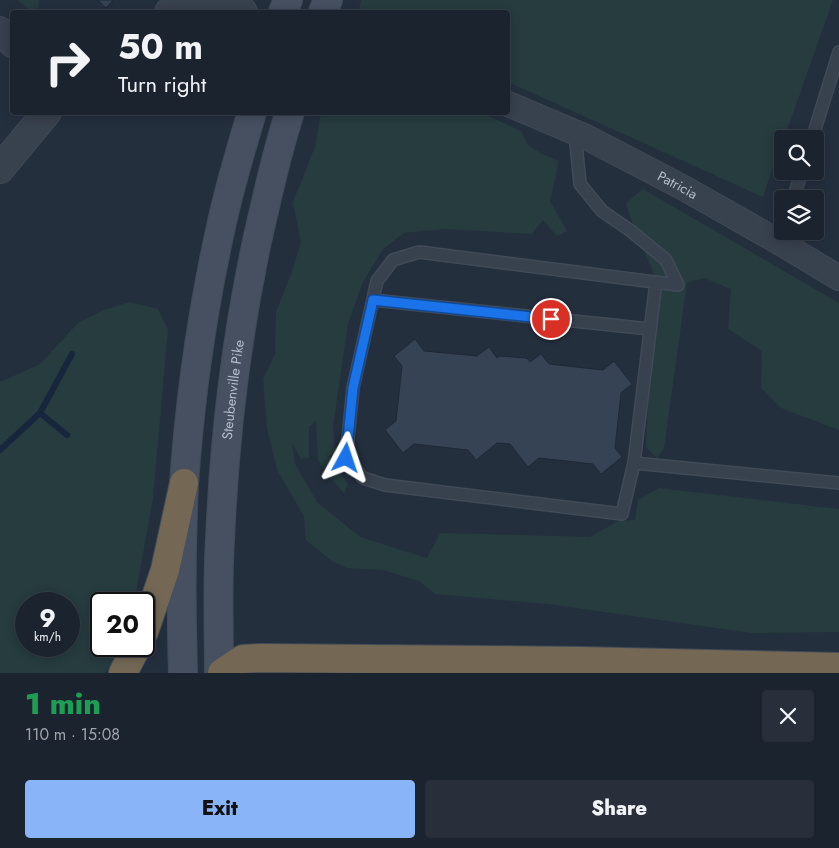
<!DOCTYPE html>
<meta charset="utf-8">
<style>
:root{--surface:#1b232e;--page:#282f3a;--text:#f1f3f6;--muted:#a0a4aa;--line:#39404a;--accent:#8ab4f8}
body{margin:0;font-family:Jost,sans-serif;background:var(--page);color:var(--text);height:100vh;display:flex;flex-direction:column;font-size:19px;white-space:nowrap}
*{box-sizing:border-box;margin:0}
p{font-size:16px;color:var(--muted)}
.icon{flex:none;width:28px;height:28px;fill:none;stroke:currentColor;stroke-width:2;stroke-linecap:round;stroke-linejoin:round}
.map{position:relative;height:673px;overflow:hidden}
.sheet{display:flex;flex-direction:column;background:var(--surface);flex:1}
.sheet>*{flex:none}
.banner{position:absolute;left:10px;top:10px;width:500px;height:105px;border-radius:5px;box-shadow:0 2px 12px #0003,0 0 0 1px var(--line);background:#1b232e;color:var(--text);overflow:hidden}
.tools{position:absolute;left:774px;top:130px;display:grid;gap:10px}
.tools a{display:grid;place-items:center;width:50px;height:50px;border-radius:5px;background:var(--surface);box-shadow:0 2px 12px #0003,0 0 0 1px var(--line);font-size:25px}
.speed{position:absolute;left:15px;top:592px;display:flex;gap:10px;font-size:25px;font-weight:700;text-align:center}
.speed>*{display:grid;place-content:center;width:65px;height:65px;border-radius:50%;background:var(--surface);box-shadow:0 2px 12px #0003,0 0 0 1px var(--line);line-height:1}
.speed small{font-size:12px;font-weight:400}
.speed .limit{border:2px solid #111;border-radius:8px;background:#fff;color:#111}
.pin{position:absolute;display:grid;place-items:center;width:42px;height:42px;color:#fff;margin:-21px;border:2px solid #fff;border-radius:50%;box-shadow:0 1px 5px #0007}
.me{position:absolute;width:55px;margin:-28px;rotate:5deg;stroke-linejoin:round;filter:drop-shadow(0 0 4px #0008)}
.turn{display:flex;align-items:center;gap:18px;height:105px;padding:0 25px;font-size:22px}
.turn .icon{width:65px;height:65px;stroke-width:2.5}
.turn b{display:block;font-size:35px;line-height:42px}
.round{display:grid;place-items:center;flex:none;width:52px;height:52px;border-radius:5px;background:var(--page)}
.summary{display:flex;align-items:center;justify-content:space-between;height:85px;padding:0 25px}
h1{font-size:30px;font-weight:800;line-height:38px;color:#1e9e55}
.cta{display:flex;gap:10px;margin-top:auto;padding:10px 25px}
.cta a{flex:1;height:58px;border-radius:5px;background:var(--accent);color:#111;font-size:20px;font-weight:800;line-height:58px;text-align:center}
.cta a+a{background:var(--page);color:var(--text)}
.map>svg:first-child{display:block}
.green{fill:#263c3f;fill-rule:evenodd}
.lines{fill:none;stroke-linecap:round;stroke-linejoin:round}
.stream{stroke:#17263c;stroke-width:6}
.building{fill:#364354;stroke:#1f2835}
.service-casing{stroke:#414a57;stroke-width:14}
.minor-casing{stroke:#414a57;stroke-width:26}
.tertiary-casing{stroke:#414a57;stroke-width:30}
.secondary-casing{stroke:#414a57;stroke-width:30}
.motorway-casing{stroke:#434c59;stroke-width:30}
.service{stroke:#38414e;stroke-width:11}
.minor{stroke:#38414e;stroke-width:24}
.tertiary{stroke:#38414e;stroke-width:28}
.secondary{stroke:#465061;stroke-width:28}
.motorway{stroke:#746855;stroke-width:28}
.route-casing{stroke:#114b97;stroke-width:12}
.route{stroke:#1a73e8;stroke-width:9}
.labels{text-anchor:middle;stroke-width:5;stroke-linejoin:round;paint-order:stroke}
.street-label{font-size:14px;fill:#b4bcc9;stroke:#1d2633}
</style>
<div class="map">
<svg width="839" height="673" viewBox="0 0 839 673">
<rect width="100%" height="100%" fill="#242f3e"/>
<path class="green" d="M18,0H39L38,10L31,12Z
M361,0H833L784,139H782L763,197L508,82V12H366L359,9Z
M321,113H482L521,131L528,145L540,153L559,161L550,201L567,231L557,236L543,220L532,234L444,229L404,233L383,249L363,282L348,324L333,426L336,469L348,484L344,493L329,477L318,460L316,421L309,427V458L301,459L292,443L295,464L317,502L360,537L427,558L440,533L590,537L618,521L635,520L638,500L659,488L839,509V632L751,633L548,604L435,594L419,581L383,570L347,568L332,561L306,540L304,516L277,470L267,428L263,379L275,354L276,312L292,272L301,242L293,202L315,147Z
M643,189L839,303V430L781,408L761,388L762,351L728,329L731,289L704,278L687,283L664,448L657,458L646,447L654,274L630,216L626,203Z
M130,302L158,309L168,330L153,498L134,604H101V646H119L112,664L105,673H0V382L40,364L78,323L104,310ZM26,604H69V646H26Z"/>
<g class="lines">
<path class="stream" d="M40,413L67,435
M0,450L40,413L72,354"/>
</g>
<path class="building" d="M98,0H113L106,8Z
M415,339L424,351L477,356L489,347L497,358L500,356L527,358L530,362L541,354L549,364L603,370L614,361L632,384L621,393L615,448L622,457L601,474L593,464L539,458L528,467L510,444L497,443L476,460L468,450L414,444L403,453L385,430L396,421L402,366L394,356Z"/>
<g class="lines">
<g class="service-casing">
<path id="service" d="M575,133L580,184L602,211L631,231L666,260L678,285L419,252L393,260L377,281L353,388L346,458L363,478L385,485L622,514L634,463L839,483
M812,139L839,52
M793,199L802,171
M373,300L650,329
M634,463L656,282"/>
</g>
<g class="minor-casing">
<g id="minor">
<path d="M0,29L12,45"/>
<path id="s1" d="M508,104L586,137L682,187L779,242L839,278"/>
</g>
</g>
<g class="tertiary-casing">
<path id="tertiary" d="M169,12C192,0 220,6 243,12
M0,169L47,112"/>
</g>
<g class="secondary-casing">
<g id="secondary">
<path d="M283,12L288,0"/>
<path d="M323,12L328,0"/>
<path d="M183,673C181,610 181,547 184,484C190,396 203,307 222,222C230,185 241,149 252,112"/>
<path id="s2" d="M219,673C219,629 217,585 220,541C224,440 236,340 257,241C267,198 276,154 290,112"/>
</g>
</g>
<g class="motorway-casing">
<path id="motorway" d="M144,632L165,570L184,483
M123,673L137,646
M222,673L243,659L261,658L580,661L839,667"/>
</g>
<use href="#service" class="service"/>
<use href="#minor" class="minor"/>
<use href="#tertiary" class="tertiary"/>
<use href="#secondary" class="secondary"/>
<use href="#motorway" class="motorway"/>
</g>
<g class="lines">
<g class="route-casing">
<path id="route" d="M346,458L353,388L373,300L551,319"/>
</g>
<use href="#route" class="route"/>
</g>
<g class="labels">
<g class="street-label">
<text dy="5" stroke="none"><textPath href="#s1" startOffset="188">Patricia</textPath></text>
<text dy="5" stroke="none"><textPath href="#s2" startOffset="284">Steubenville Pike</textPath></text>
</g>
</g>
</svg>
<div class="tools">
<a><svg class="icon" aria-label="search" viewBox="0 0 24 24"><circle cx="10" cy="10" r="6"/><path d="M15 15l6 6"/></svg></a>
<a><svg class="icon" aria-label="layers" viewBox="0 0 24 24"><path d="M12 4l9 5-9 5-9-5zM3 14l9 5 9-5"/></svg></a>
</div>
<div class="speed"><div>9<small>km/h</small></div><div class="limit">20</div></div>
<div class="pin" style="left:551px;top:319px;background:#d93025"><svg class="icon" aria-label="arrive" viewBox="0 0 24 24"><path d="M6 21V4h12l-3 4 3 4H6"/></svg></div>
<svg class="me" style="left:346px;top:458px" viewBox="-20 -20 40 40"><path d="M0-17L14 15 0 8-14 15z" fill="#1a73e8" stroke="#fff" stroke-width="4"/></svg>
<div class="banner">
<div class="turn"><svg class="icon" aria-label="right" viewBox="0 0 24 24"><path d="M7 20v-9h11M14 6l5 5-5 5"/></svg><div><b>50 m</b>Turn right</div></div>
</div>
</div>
<section class="sheet">
<div class="summary"><div><h1>1 min</h1><p>110 m · 15:08</p></div><a class="round"><svg class="icon" aria-label="close" viewBox="0 0 24 24"><path d="M6 6l12 12M18 6L6 18"/></svg></a></div>
<div class="cta"><a>Exit</a><a>Share</a></div>
</section>
